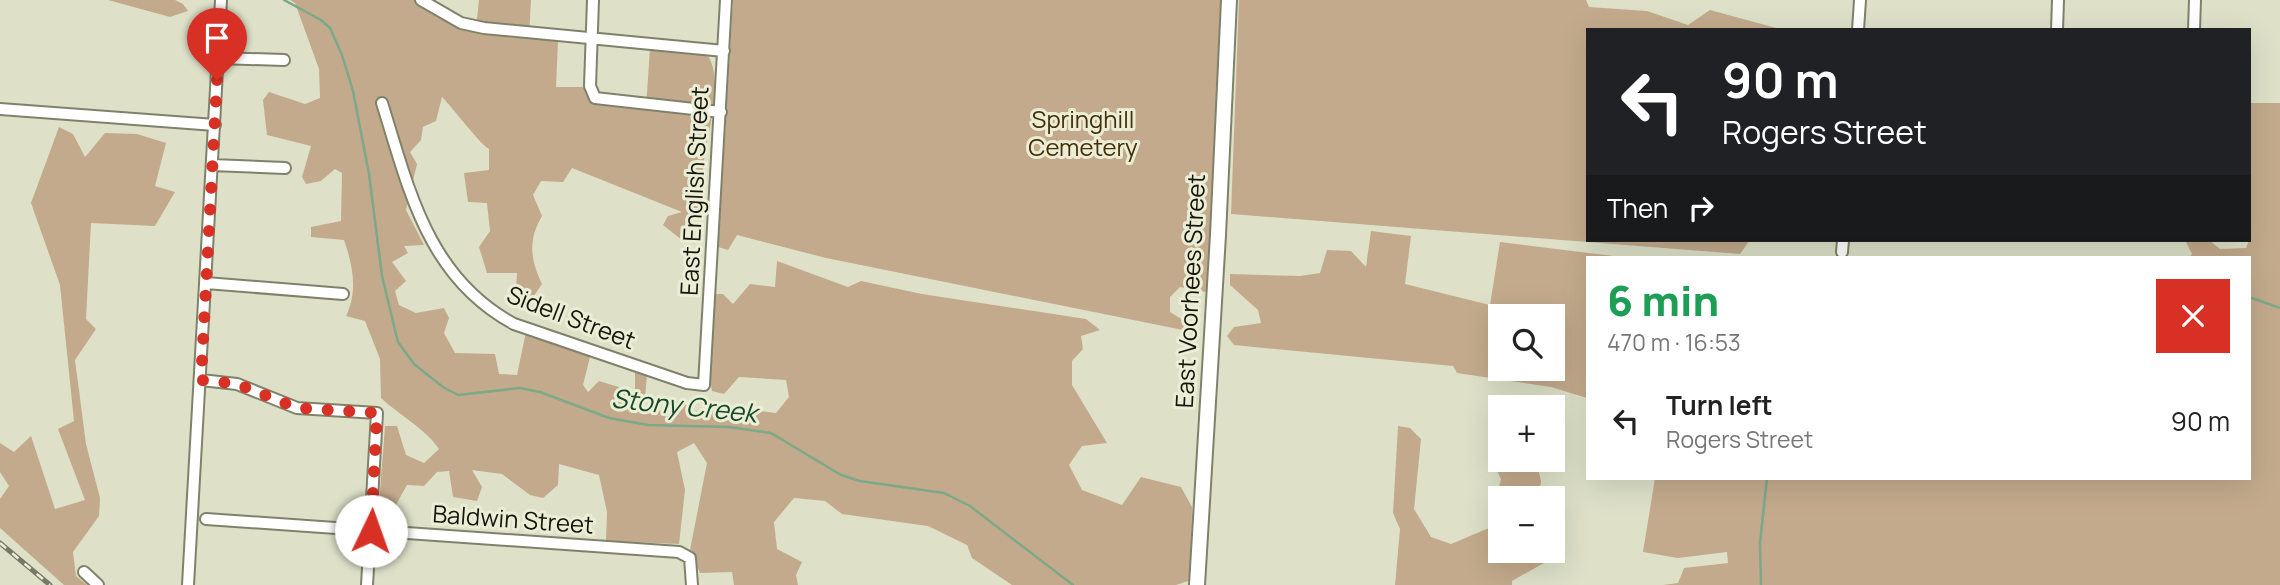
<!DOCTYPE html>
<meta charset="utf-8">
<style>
:root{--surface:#fff;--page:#f2f2f2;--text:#222;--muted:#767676}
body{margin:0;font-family:Manrope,sans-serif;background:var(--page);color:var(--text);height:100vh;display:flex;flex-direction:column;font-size:26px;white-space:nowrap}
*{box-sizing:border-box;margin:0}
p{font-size:23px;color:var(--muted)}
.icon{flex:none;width:38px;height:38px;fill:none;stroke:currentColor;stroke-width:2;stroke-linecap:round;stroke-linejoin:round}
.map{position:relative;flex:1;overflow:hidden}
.side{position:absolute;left:1586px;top:256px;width:665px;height:224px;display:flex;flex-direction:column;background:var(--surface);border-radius:0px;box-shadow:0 7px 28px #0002}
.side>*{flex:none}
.top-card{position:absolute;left:1586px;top:28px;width:665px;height:214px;border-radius:0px;box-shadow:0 7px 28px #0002;background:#202124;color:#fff;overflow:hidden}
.fabs{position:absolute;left:1488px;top:304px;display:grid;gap:14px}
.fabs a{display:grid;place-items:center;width:77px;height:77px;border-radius:0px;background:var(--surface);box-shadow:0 7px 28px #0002;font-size:35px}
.pin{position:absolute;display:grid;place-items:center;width:60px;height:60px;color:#fff;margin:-72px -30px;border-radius:50% 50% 50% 0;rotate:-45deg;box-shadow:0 0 7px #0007}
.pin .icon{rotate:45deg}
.me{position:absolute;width:77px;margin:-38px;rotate:3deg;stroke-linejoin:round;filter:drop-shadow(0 0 5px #0008)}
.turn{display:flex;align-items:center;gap:24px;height:147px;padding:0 21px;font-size:32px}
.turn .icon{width:91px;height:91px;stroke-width:2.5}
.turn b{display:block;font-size:49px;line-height:60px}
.then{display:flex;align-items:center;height:66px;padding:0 21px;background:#0003;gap:14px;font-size:26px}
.round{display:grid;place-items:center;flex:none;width:74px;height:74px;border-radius:0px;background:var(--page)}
.headline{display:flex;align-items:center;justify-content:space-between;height:119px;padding:0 21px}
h1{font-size:42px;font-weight:800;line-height:52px;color:#1e9e55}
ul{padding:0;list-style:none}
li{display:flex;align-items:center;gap:21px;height:91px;padding:0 21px}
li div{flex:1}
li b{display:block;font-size:26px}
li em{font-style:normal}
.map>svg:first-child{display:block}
.green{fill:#c3aa8c;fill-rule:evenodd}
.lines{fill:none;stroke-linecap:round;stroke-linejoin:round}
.stream{stroke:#7ca988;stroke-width:2.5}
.minor-casing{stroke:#7f826b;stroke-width:14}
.major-casing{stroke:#7f826b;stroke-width:18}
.minor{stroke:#fff;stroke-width:10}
.major{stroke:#fff;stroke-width:14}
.rail-casing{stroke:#777968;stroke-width:5}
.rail{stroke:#ebeed5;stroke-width:2.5;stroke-dasharray:8;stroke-linecap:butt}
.route{stroke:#d93025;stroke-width:12;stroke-dasharray:0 21.6}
.labels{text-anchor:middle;stroke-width:6;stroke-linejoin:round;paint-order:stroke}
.park-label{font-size:24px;fill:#462e0b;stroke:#ebeed5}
.street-label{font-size:24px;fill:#15160d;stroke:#ebeed5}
.water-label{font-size:26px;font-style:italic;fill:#144929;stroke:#ebeed5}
</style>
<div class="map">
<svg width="2280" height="585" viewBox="0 0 2280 585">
<rect width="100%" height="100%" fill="#dee1c8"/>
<path class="green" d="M108,0H175L183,4L188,11L170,17Z
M290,0H417L476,29L479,0H531L529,37L558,41L556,87H586L597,105L646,108L650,48L706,53C727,80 705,137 703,170C702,182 706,196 707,208L692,220L698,237L682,240L663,225L668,216L682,212L572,168L563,182L541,181L533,195L542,216C528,240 530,259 542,284L527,306L515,304L517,273H487L479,247L490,231L487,203L468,202L464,173L489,170V149C479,143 453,108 442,97L436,121L423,127L421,140L410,152L417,164L406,210L424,245L404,246L408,253L392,262L406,281L395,291L399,305L416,313L444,308L449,318L444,333L455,353L495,354L499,374L517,375L526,332L591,353L583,385L588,392L599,381L622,388L635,403V372L647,375L644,408L672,414L674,402L685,401L690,414C711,403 751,410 776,413L789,397L786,380L739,377L724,394L712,391L709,374L713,294H723L733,304L750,284L775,287L777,261L848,287L861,281L922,294L1086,319L1100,330L1081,336L1083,349L1072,361V385L1107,443L1082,446L1069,465L1082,490L1122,505L1141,477L1181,487L1192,507L1191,580L1176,585H1012L972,558L967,545L928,526L842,514L825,501L794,498L774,522L777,549L802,562L796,575L798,585H734L732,572L700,573L690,550L707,463L694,443L677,452L685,490L679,544L606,541L607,512L599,475L559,464L558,485L543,498L530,495L502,474L472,470L482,487L477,501L453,497L449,471L437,472L424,486L407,485L389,517H378L385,426H397L406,455L424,463L439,449C425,428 400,416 381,398L380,359L365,321L346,316C358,291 353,266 344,240L311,237V227L341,221L342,173L335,169L321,181L306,184L302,177L311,146L267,135L263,100L269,92L305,104L320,98L319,69L295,3Z
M733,0H1223L1213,214L1206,292L1180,287L1170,297V312L1188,323V331L826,258L737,235L728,250L718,247Z
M1239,0H1586L1589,7L1647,11L1688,25L1710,10L1784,30H1587V240H1750L1740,254L1231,214Z
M2249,103H2280V585H1663L1678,583L1684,568L1728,563L1727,552L1678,558L1643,552L1655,478H2249V257H2190L2192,254L2185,240H2209L2220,249L2246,248L2249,240Z
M59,127L73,134L85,157L105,133L137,134L166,143L155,186L175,192L155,226L91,223L86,319L96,329L75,360L86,444L100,498L99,516L73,552L76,576L87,585H64L0,528V499L9,486L0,472V443L14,452L31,436L55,509L85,500L58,429L74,421L60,285L31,203Z
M1371,231L1411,236L1405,284L1490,305L1500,242L1613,256L1587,257V398L1551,387L1457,373L1453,366L1234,345L1227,336L1234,327L1261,323L1258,310L1230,285V274L1300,276L1320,273L1327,250L1351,251L1366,267ZM1500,317H1552V369H1500Z
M1398,426L1410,428L1421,439L1414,509L1431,537L1451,544L1489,528L1501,479L1495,467L1500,459L1536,460L1541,481L1539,499H1500V551H1545L1551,559L1512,581V585H1395L1400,529L1393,513Z"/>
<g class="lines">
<path class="stream" d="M284,0L321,20L330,28L342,55L353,91L369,174L382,276L398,342L414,364L443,387L458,395L520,388L540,392L609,418L648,425L729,427L771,433L841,475L860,481L944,493L970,506L1073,585
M2249,297L2280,308
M1761,585L1760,543L1767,478"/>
<g class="minor-casing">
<path id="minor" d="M421,0L461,23L484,28L724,51
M593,0L590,86L595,98L721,112
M1858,30L1860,0
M2057,30L2058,0
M2194,30L2195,0
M218,58L284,60
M382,103C409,189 427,277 514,324L687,383L704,385L726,0
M0,109L215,125
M212,165L285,168
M1842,252L1843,240
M206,283L343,294
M201,380L237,384L297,408L377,413L367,585
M206,519L679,552L690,558L692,585
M84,572L98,585
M188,585L221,0"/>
</g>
<g class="major-casing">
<path id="major" d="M1197,585L1218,235L1229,0"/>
</g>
<use href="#minor" class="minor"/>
<use href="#major" class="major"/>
<g class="rail-casing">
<path id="rail" d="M0,543L50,585"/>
</g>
<use href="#rail" class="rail"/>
</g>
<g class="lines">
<path class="route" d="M217,80L201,380L237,384L297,408L377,413L371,531"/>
</g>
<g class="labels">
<g class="park-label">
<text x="1083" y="128">Springhill<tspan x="1083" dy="28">Cemetery</tspan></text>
</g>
<g class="street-label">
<text transform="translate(695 191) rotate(-87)" y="8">East English Street</text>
<text transform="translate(1191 291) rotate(-87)" y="8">East Voorhees Street</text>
<text transform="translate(571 318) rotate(21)" y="8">Sidell Street</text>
<text transform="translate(513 520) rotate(4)" y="8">Baldwin Street</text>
</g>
<g class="water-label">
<text transform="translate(684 406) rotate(6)" y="9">Stony Creek</text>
</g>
</g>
</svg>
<div class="fabs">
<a><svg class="icon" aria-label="search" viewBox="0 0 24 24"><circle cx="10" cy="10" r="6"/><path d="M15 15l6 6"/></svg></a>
<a>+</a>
<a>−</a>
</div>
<div class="pin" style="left:217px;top:80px;background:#d93025"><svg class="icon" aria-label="arrive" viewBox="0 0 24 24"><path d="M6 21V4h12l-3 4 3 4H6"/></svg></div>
<svg class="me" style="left:371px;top:531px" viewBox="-20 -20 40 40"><circle r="19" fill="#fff"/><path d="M0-13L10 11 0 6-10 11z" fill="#d93025"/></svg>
<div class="top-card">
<div class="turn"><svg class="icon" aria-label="left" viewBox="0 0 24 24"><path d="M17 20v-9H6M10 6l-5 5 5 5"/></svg><div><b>90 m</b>Rogers Street</div></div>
<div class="then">Then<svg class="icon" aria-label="right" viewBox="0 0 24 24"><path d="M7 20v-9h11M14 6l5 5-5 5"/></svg></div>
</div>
<section class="side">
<div class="headline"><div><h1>6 min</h1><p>470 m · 16:53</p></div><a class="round" style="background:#d93025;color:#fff"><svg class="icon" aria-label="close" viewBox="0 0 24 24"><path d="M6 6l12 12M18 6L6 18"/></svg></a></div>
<ul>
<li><svg class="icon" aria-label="left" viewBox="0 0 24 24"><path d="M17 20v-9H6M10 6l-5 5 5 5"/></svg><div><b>Turn left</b><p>Rogers Street</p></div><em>90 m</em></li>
</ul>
</section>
</div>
